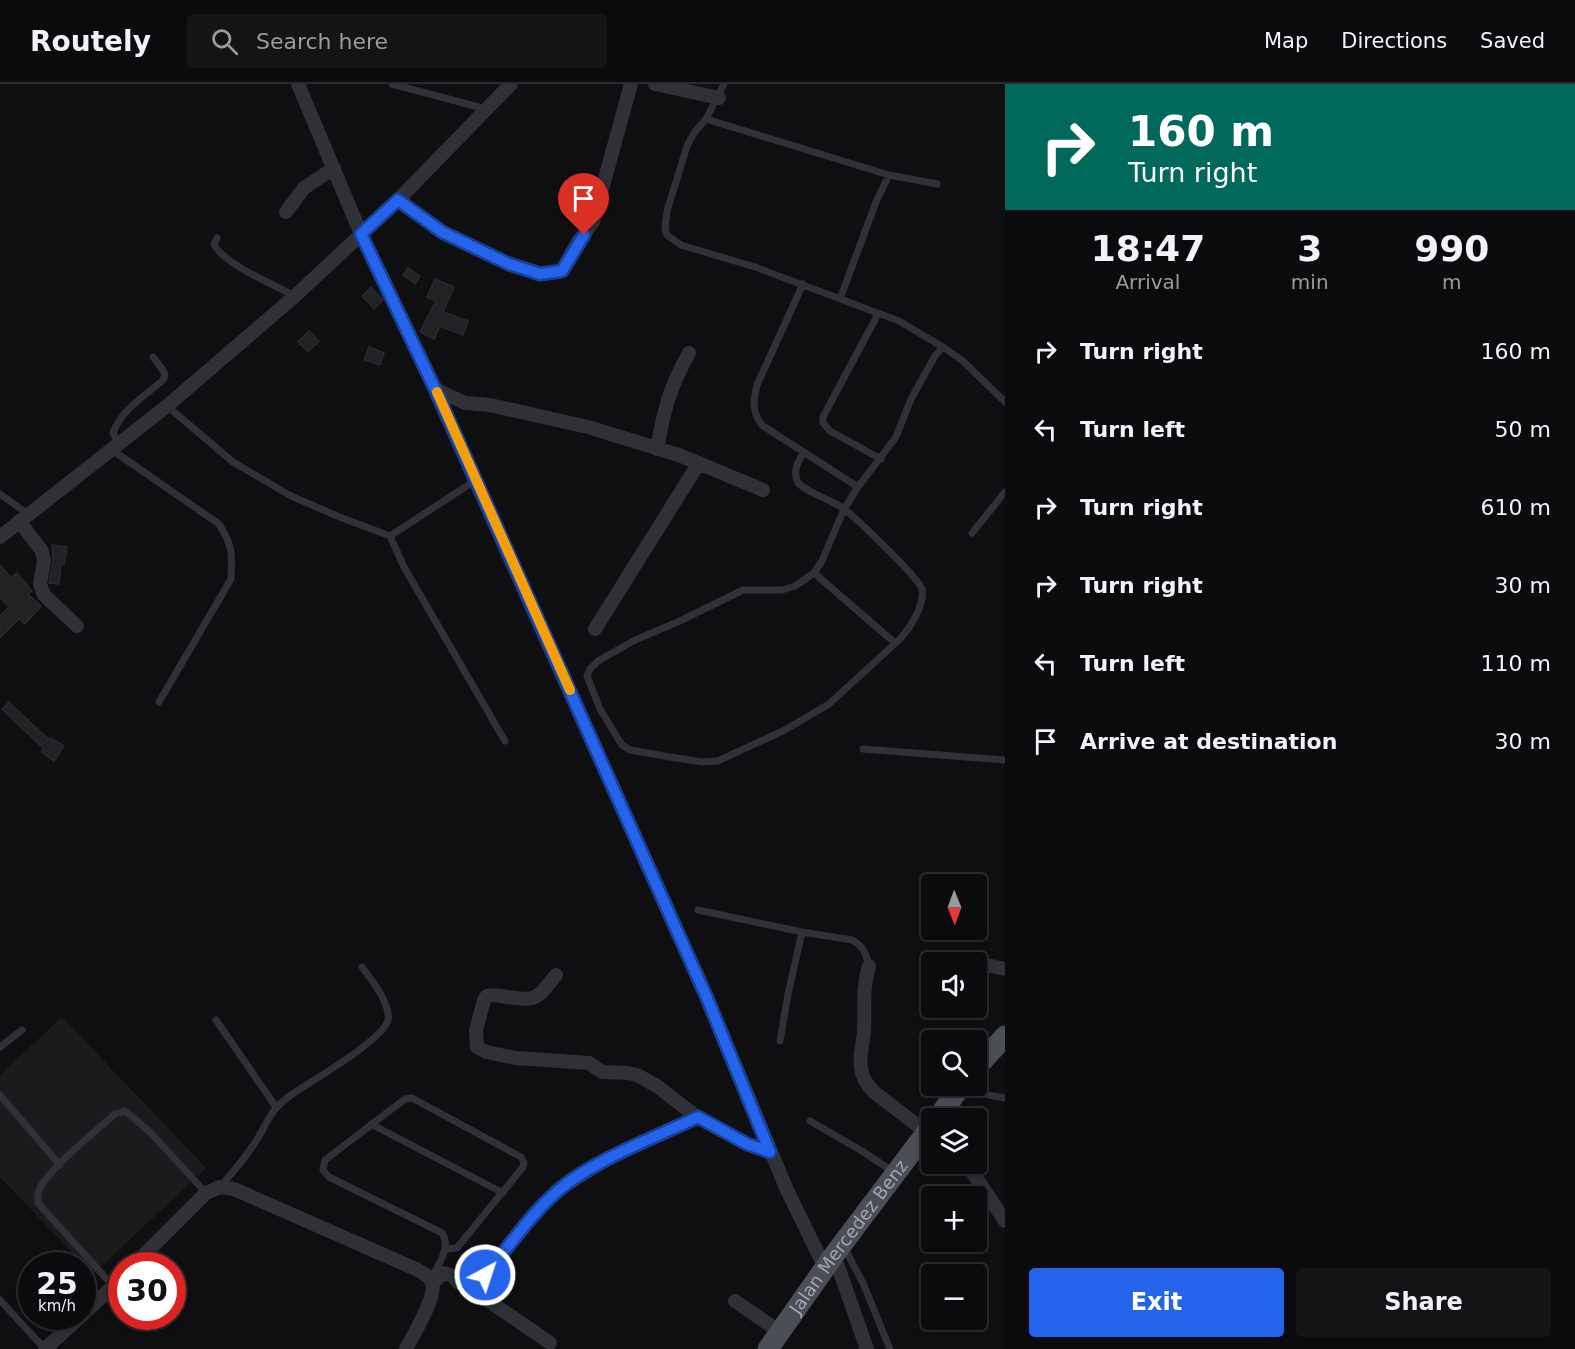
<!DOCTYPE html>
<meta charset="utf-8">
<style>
:root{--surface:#0b0b0d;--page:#141416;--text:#f1f3f6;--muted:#9a9b9d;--line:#2b2b2e;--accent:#2563eb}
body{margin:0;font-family:"DejaVu Sans",sans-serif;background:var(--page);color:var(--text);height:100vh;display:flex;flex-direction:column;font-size:22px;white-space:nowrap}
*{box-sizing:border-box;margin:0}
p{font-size:20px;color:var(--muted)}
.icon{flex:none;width:33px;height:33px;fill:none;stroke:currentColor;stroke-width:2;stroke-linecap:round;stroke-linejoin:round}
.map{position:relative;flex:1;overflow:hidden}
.sheet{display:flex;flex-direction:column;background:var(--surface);width:570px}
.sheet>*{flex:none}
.hud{background:#00695c;color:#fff;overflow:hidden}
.needle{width:39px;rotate:179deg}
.fabs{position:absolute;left:921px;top:790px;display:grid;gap:12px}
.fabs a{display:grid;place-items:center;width:66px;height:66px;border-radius:6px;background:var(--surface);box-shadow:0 3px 9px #0003,0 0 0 2px var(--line);font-size:30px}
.speed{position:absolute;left:18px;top:1168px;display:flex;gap:12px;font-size:30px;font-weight:700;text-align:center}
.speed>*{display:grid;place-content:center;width:78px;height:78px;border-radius:50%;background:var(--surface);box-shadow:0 3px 9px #0003,0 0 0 2px var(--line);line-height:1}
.speed small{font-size:15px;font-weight:400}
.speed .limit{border:9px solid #d22;background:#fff;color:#111}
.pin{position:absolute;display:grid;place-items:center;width:51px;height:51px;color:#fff;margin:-62px -26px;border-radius:50% 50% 50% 0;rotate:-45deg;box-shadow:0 0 6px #0007}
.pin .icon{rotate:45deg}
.me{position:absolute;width:66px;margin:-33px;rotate:40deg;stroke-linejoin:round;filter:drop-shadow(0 0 4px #0008)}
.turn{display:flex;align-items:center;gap:21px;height:126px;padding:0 24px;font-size:27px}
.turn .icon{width:78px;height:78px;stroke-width:2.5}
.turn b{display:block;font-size:42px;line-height:51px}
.eta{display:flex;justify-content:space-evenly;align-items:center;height:102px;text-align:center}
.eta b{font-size:36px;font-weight:800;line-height:42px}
.primary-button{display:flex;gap:12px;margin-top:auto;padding:12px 24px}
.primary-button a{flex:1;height:69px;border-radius:6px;background:var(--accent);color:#fff;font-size:24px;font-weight:800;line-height:69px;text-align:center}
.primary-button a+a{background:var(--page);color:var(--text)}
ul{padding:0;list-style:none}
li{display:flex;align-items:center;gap:18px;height:78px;padding:0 24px}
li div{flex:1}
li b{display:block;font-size:22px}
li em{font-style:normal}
header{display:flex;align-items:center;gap:36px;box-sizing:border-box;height:84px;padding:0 30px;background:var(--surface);border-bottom:2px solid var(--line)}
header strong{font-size:28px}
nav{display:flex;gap:33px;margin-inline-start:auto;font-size:21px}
.search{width:420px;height:54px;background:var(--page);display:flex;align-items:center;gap:15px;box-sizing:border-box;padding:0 21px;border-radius:6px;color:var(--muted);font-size:22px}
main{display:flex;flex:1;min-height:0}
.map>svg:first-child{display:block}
.built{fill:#1b1b1e}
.building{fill:#222225;stroke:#29292d;stroke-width:1.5}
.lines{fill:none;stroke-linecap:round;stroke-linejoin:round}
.lane{stroke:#303136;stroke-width:7}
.street{stroke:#303136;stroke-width:14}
.primary{stroke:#4c4e56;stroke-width:21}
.route-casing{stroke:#184099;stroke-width:15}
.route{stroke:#2563eb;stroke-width:10}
.slow{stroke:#f59e0b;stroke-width:10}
.labels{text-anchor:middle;stroke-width:6;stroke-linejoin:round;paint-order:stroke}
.street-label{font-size:18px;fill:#9fa5b4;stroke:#0b0b0c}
</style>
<header>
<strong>Routely</strong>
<div class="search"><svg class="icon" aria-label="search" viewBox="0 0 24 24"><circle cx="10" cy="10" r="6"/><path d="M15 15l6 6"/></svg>Search here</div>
<nav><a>Map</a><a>Directions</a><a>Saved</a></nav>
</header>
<main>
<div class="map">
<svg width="1005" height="1265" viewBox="0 0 1005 1265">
<rect width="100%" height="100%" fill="#0f0f11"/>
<path class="built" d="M62,933L206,1084L93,1190L0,1093V991Z"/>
<path class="building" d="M408,184L420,192L415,200L403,191Z
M435,195L454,203L443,228L468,237L463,251L440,242L434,255L420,248L436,217L427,213Z
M371,203L383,216L374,225L362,212Z
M309,247L319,257L308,268L298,258Z
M369,263L384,269L380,281L364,276Z
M52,461L67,463L64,481L61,480L59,500L49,499L53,478Z
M0,481L11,494L17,489L32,507L28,510L41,522L25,540L19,535L0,554V532L9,523L0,513Z
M9,618L49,656L50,654L64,662L54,677L41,668L43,664L2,625Z"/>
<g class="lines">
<path class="lane" d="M392,0L486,25
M724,0L706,35L694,49L687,62L667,127L665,145L667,151L681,161L755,183L899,237L943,263
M706,35L889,91
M217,154L214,160C222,179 276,202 295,212
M803,200L757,301C753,317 752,330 763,342L858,403
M840,215L876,118L889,91L937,100
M878,230L823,333V339L830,347L881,375
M167,322L233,378L291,412L342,434L390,452L404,483L505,657
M119,360L113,349C121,326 146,311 163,296L165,291L163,286L153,273
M112,366L219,440C233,462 232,470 231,495L159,618
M804,368C797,379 792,389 799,400C812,411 830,415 844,425C856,434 919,494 922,505C925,521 910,544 900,555L829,620L785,646L718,677L702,678L670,673L630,666L622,661L600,625L587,592L590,585L598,577L635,556L680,537L743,506H782L795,502L814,489L822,477L844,425L858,403L896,353L911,315L935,272L943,263L963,277L1005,318
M0,410L28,430
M972,449L1005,408
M390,452L476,396
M814,489L895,559
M863,665L1005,676
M698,826L802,848L852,856C864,862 866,870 869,882
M216,936L276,1023
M780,957L788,910L802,848
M0,963L22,946
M963,1006L1005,1014
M0,1011L60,1081
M810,1037L862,1067L892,1087
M371,1040L503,1109
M220,1103C231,1090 243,1077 252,1063C269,1039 267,1027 294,1009C313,996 383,956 388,936C391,920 371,895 362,883
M844,1163L863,1199L890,1265
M431,1195C437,1182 452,1164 442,1149L329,1093L323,1086L325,1076L405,1015L412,1014L521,1073L524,1079L523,1083L461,1159L457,1164L446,1165
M113,1202L38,1119C38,1116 38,1112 38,1109C44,1088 97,1046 115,1030L125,1027L150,1048L206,1109
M0,1216L45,1265"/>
<path class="street" d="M298,0L361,150L435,305L707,914L787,1106L825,1184
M655,0L719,14
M398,116L442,148L509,180L540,190L562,187L577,159L593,138L631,0
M286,128L304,104L334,84
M435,305L465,319L490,321L588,343L679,371L763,406
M657,365C664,326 669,305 689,269
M19,437L42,467L44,477L40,500L44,511L77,542
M0,453L167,322L295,212L398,116L511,0
M595,545L699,379
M936,876L952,879
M976,879L1005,885
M869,882C862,904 865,925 864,947C863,959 859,972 861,984C862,994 867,1001 874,1008L926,1048
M556,891C537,914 538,918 507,913C500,912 494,910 487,912L484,916L476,946L477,963L486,968L516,974L589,979L602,988L628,989L637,991L657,1002L697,1033L747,1060L770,1068
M967,1080L1005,1137
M834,1171L867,1265
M133,1182L206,1109L220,1103L234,1105L418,1186C423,1189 430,1193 432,1199C437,1213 413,1251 406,1265
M432,1199L444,1189L451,1191L459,1199L473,1206L550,1259
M473,1206L534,1130L560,1104L609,1074L697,1033
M735,1217L780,1248
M82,1231L122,1194
M45,1265L80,1233"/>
<g class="primary">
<path d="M976,984L1005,952"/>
<path d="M937,1035L961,1002"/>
<path id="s1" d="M768,1265L834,1171L932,1041"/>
</g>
</g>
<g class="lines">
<g class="route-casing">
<path id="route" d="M485,1191C509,1163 532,1128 560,1105C596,1075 654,1054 698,1033L747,1060L770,1068L707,914L618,715L435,305L361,150L398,116L442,148L509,180L540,190L562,187L584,151"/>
</g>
<use href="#route" class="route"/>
<path class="slow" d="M437,308L570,606"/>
</g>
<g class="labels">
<g class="street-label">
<text dy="6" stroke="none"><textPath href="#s1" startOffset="138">Jalan Mercedez Benz</textPath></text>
</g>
</g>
</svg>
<div class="fabs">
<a><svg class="needle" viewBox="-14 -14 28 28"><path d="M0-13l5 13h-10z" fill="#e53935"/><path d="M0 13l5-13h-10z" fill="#9a9b9d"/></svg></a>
<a><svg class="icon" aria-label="sound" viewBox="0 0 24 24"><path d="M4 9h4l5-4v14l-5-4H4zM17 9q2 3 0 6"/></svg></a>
<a><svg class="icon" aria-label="search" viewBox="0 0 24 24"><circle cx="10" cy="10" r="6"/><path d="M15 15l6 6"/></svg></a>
<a><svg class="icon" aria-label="layers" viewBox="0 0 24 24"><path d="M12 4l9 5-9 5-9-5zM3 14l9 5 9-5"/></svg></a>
<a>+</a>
<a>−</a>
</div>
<div class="speed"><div>25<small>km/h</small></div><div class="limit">30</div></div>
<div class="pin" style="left:584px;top:151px;background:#d93025"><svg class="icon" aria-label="arrive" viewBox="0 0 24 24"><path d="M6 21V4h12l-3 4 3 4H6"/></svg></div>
<svg class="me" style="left:485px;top:1191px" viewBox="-20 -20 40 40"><circle r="17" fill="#2563eb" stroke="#fff" stroke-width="3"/><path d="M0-11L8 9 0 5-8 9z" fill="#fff"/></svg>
</div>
<section class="sheet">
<div class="hud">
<div class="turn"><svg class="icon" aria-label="right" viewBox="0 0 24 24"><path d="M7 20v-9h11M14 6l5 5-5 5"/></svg><div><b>160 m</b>Turn right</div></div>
</div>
<div class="eta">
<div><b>18:47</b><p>Arrival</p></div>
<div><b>3</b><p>min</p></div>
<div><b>990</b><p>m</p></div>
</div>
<ul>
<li><svg class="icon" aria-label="right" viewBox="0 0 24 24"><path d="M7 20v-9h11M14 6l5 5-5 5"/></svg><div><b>Turn right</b></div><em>160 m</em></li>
<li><svg class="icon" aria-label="left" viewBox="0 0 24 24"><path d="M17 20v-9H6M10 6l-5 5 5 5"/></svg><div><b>Turn left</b></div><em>50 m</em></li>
<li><svg class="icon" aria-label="right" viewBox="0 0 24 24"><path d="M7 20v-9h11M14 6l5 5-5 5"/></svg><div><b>Turn right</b></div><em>610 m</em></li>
<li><svg class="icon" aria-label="right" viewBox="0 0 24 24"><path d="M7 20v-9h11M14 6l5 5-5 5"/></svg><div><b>Turn right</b></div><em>30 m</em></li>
<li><svg class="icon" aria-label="left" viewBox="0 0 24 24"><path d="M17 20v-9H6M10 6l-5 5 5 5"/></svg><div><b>Turn left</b></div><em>110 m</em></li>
<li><svg class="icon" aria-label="arrive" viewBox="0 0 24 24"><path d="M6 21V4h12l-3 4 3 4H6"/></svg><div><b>Arrive at destination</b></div><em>30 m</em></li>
</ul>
<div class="primary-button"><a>Exit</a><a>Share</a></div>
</section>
</main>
